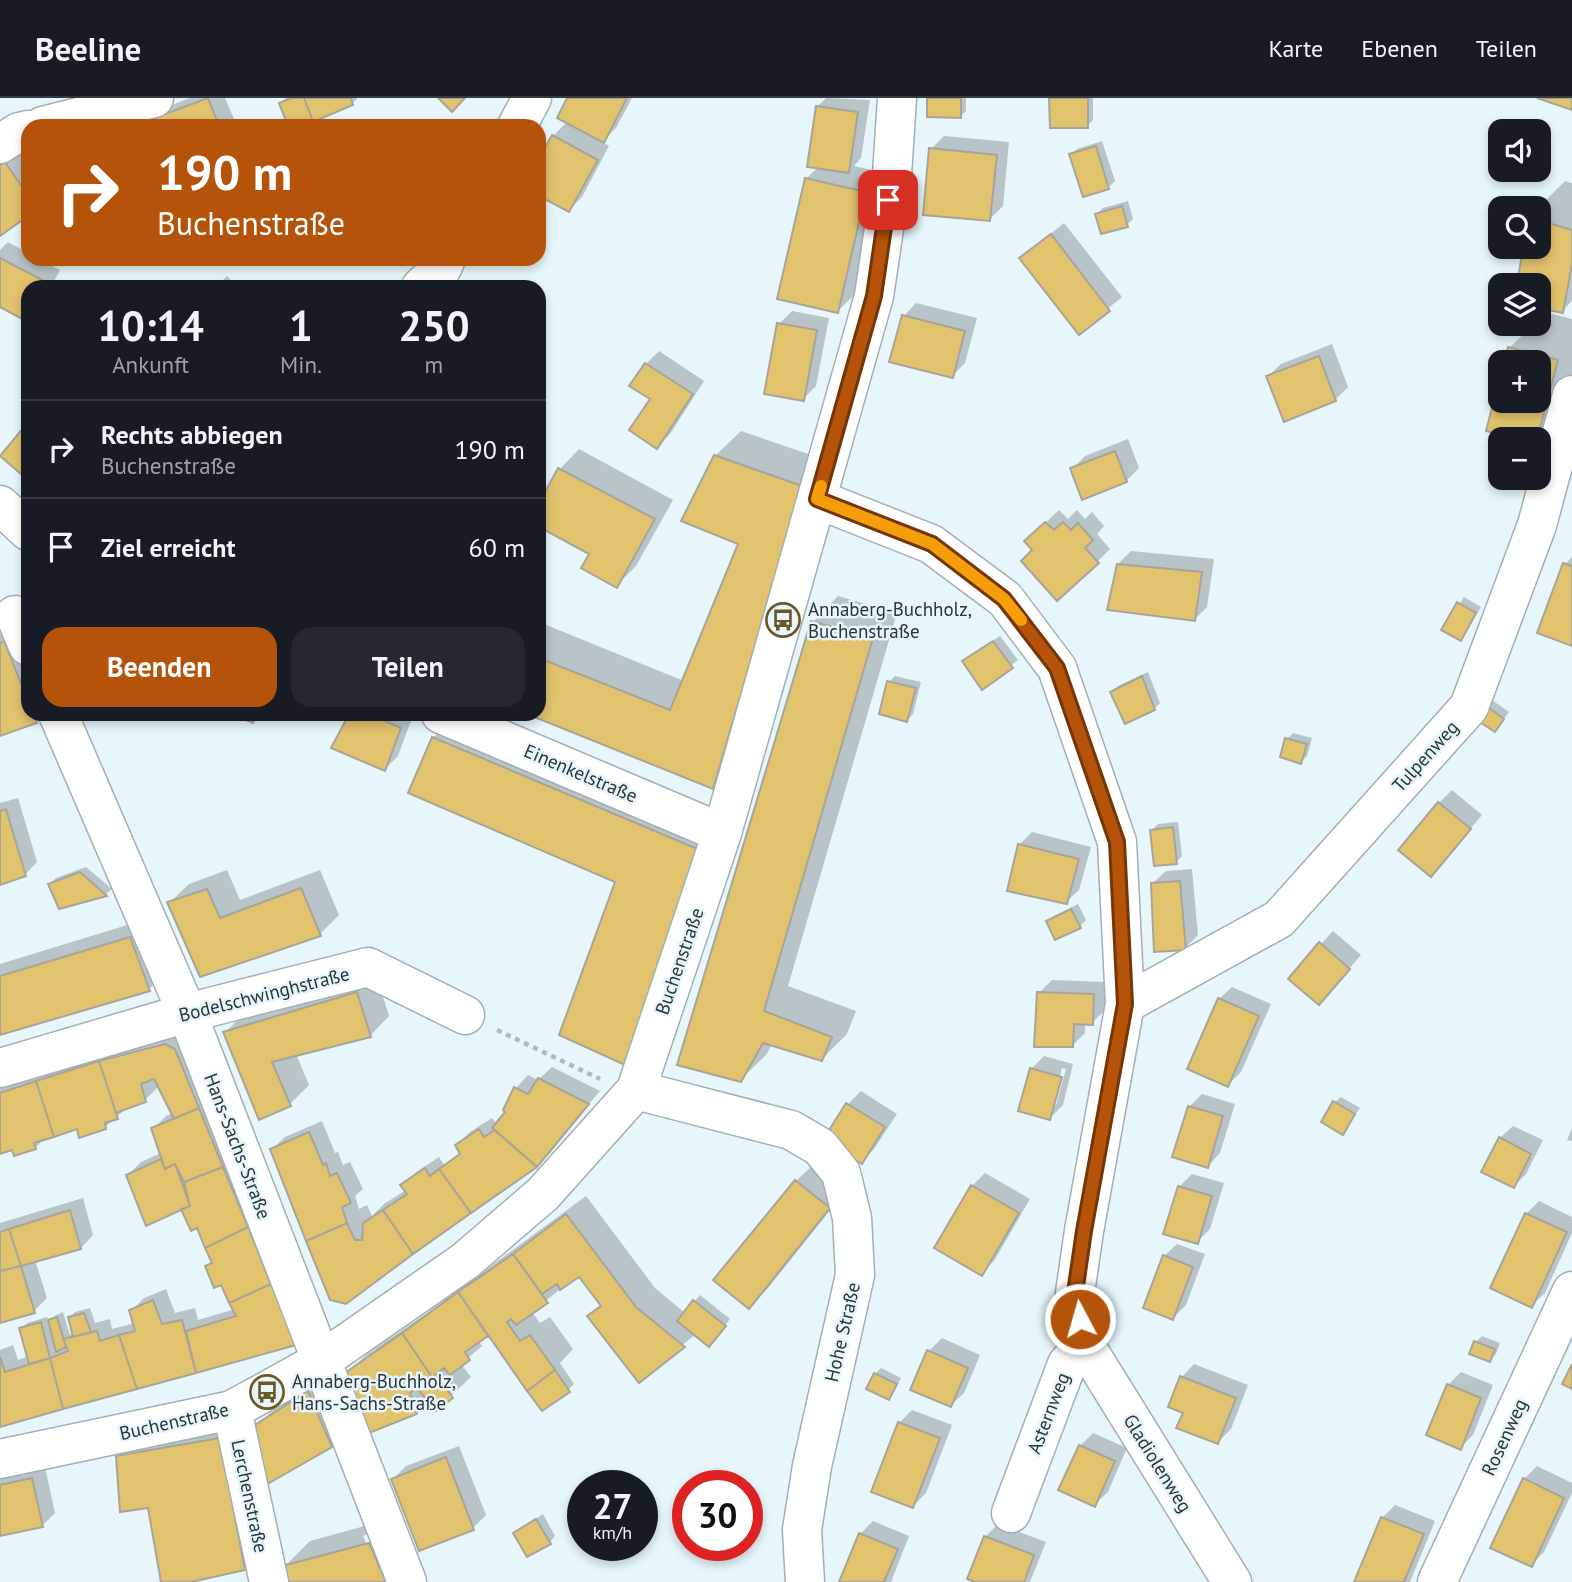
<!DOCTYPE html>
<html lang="de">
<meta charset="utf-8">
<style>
:root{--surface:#171b24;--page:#242831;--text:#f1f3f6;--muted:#9ea1a6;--line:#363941;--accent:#b45309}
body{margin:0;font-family:"PT Sans",sans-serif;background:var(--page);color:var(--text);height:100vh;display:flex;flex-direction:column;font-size:26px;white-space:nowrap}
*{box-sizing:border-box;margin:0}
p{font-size:23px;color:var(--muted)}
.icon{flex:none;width:38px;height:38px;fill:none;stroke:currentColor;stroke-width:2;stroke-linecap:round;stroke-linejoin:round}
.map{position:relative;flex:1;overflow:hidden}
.drawer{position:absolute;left:21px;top:182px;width:525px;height:441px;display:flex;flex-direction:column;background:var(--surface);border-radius:21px;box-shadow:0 4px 10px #0003}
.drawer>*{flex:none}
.top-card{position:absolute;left:21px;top:21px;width:525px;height:147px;border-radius:21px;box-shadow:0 4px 10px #0003;background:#b45309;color:#fff;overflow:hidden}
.tools{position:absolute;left:1488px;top:21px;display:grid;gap:14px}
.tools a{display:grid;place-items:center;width:63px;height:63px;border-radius:14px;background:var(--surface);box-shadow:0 4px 10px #0003;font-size:35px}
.speed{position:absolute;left:567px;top:1372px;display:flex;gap:14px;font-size:35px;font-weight:700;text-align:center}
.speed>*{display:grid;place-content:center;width:91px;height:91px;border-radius:50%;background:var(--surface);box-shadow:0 4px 10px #0003;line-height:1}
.speed small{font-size:18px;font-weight:400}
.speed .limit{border:10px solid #d22;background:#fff;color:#111}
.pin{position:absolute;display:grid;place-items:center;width:60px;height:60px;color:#fff;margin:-30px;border-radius:14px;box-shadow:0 4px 10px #0006}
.me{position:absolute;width:77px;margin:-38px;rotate:354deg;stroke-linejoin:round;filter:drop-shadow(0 0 5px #0008)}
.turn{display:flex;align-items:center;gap:24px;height:147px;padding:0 21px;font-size:32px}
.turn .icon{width:91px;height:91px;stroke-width:2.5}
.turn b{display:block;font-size:49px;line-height:60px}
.eta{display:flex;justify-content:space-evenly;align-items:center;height:119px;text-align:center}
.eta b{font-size:42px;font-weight:800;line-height:49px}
.action{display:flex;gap:14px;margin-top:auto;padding:14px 21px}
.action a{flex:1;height:80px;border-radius:21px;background:var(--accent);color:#fff;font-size:28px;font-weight:800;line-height:80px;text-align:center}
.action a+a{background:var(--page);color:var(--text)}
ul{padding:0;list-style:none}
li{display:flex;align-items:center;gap:21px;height:98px;padding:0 21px;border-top:2px solid var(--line)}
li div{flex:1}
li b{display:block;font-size:26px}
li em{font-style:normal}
header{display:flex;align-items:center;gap:42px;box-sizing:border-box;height:98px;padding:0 35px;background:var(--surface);border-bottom:2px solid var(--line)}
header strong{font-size:33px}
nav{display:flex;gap:38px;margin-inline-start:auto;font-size:24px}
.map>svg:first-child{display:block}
.shadow{fill:#0003;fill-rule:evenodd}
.building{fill:#e1c36d;stroke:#a8a498;stroke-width:2}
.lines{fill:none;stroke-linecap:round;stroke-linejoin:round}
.minor-casing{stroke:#a1b0b4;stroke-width:41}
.path{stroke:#adbabe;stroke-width:4.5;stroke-dasharray:5 5;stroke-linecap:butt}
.minor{stroke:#fff;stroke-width:38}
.route-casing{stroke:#753606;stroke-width:18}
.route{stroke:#b45309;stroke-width:12}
.slow{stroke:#f59e0b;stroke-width:12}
.labels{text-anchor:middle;stroke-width:5;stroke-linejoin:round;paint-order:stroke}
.poi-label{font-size:19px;fill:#2f3536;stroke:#e6f6fb;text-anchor:start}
.street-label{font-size:19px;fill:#2f3536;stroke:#e6f6fb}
</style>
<header>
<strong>Beeline</strong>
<nav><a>Karte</a><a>Ebenen</a><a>Teilen</a></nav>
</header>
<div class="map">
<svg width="1572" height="1484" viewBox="0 0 1572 1484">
<rect width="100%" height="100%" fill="#e6f6fb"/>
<path class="shadow" d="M190,0H225L237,28H120L134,21L136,27L148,16Z
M286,0H358L352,5L295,28H290L281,5Z
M569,0H632L616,30L602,44L609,48L582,99L569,112L539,96V64L553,38L567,24Z
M826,0L870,2L861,60L854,68L884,75L857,194L838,213L806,81L818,69L817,9Z
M929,0H966V13L960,19Z
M1051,0H1093V22L1087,28Z
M944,38L1009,44L1003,108L990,121L931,51Z
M1102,43L1115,83L1109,89L1084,97L1071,57L1077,51Z
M18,52L28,66V116L0,136V65Z
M1565,83L1572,85V203L1562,213L1538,187H1519L1524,149H1538V110Z
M1128,103L1133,121L1127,127L1097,116L1103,110Z
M1064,125L1122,199L1079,234L1021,160Z
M8,144L28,155V161H39L60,172L51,189H28V221L0,207V152Z
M227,178L237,189H216Z
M916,205L977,220L965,265L952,278L904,218Z
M792,213L829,220L816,288L803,301L779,226Z
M1545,214L1572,221V308L1538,342L1524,341L1488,332L1500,303H1538V264H1506L1509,250L1534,226H1538V221Z
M1332,246L1348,289L1335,302L1268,278L1281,266Z
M659,253L704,283L670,336L657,349L646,266Z
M741,333L826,362L738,664L713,689L532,616H539V524L684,583L740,445L715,358Z
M1128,341L1139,370L1126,383L1072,371L1085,358Z
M579,351L673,402L636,468L617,487L591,455L539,427V409L560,371Z
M1059,412L1068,421L1077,412L1085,421L1092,414L1104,428L1097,436L1110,451L1097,464L1034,452L1039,431Z
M1131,453L1214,461L1207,509L1194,522L1118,466Z
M1572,459V546L1565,466Z
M838,498L897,515L788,888L856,913L847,936L822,961L772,946L766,957L740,982L813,524Z
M1464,499L1481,509L1466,535L1460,541L1443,531Z
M24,525L28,536V616H43L36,624L0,636V534Z
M1000,538L1018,562L983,589L964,563Z
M1148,574L1160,605L1154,611L1112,594L1118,588Z
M895,578L921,584L913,616L907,622L889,584Z
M1492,602L1509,614L1500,626L1478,620Z
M350,616L413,617L398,658L385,671Z
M457,616L724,727L652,941L617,783L433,640Z
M1293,635L1312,640L1307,658L1301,664L1287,641Z
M1452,692L1482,717L1431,777L1439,705Z
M18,700L37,764L25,777L0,785V705Z
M1178,724L1182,758L1176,764L1152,732L1158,726Z
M1032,734L1091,749L1079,792L1066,804L1019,747Z
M86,769L112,791L106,796L60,809L50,786L56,780Z
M1192,771L1198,837L1185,850L1153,785L1166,773Z
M227,772L240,802L320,772L339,817L320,836L201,876L169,805L189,786Z
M1078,806L1086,822L1080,828L1048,824L1054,818Z
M150,820L168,872L149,891L0,936V866Z
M1333,833L1361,857L1331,892L1321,846Z
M376,876L389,918L370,938L296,956L309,987L290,1006L225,935L244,915Z
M1052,882L1106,884L1105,912L1092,925H1085V935L1072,948L1039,895Z
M1232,889L1271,906L1241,974L1228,987L1219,901Z
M179,934L295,1246L0,1327V1252L13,1247L18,1262L28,1258L21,1231L27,1225L47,1219L48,1224L56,1217L63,1214L70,1237L73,1234L69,1220L75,1214L90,1210L95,1225L110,1221L112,1231L135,1225L131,1213L144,1200L166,1191L175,1215L195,1210L198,1222L235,1211L222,1184L207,1169L213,1163L198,1128L182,1109L128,1077L141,1064L161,1055L153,1031L166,1018L173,1015L159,988L145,1002L128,1009L105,1029H78L45,1040L35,1050H13L0,1055V988Z
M1044,958L1073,966L1063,1007L1050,1020L1031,971ZM1062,970L1066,971L1056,1007H1052Z
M552,969L600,993L549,1054L346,1204L272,1051L285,1039L322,1023L335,1055L338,1054L343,1067L350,1064L363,1091L355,1098L359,1111L367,1107L372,1118L384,1106L406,1092L402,1087L415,1075L439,1059L444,1067L461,1054L457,1047L470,1034L492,1020L497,1026L507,1014L516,990L528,977L538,982Z
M861,993L897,1016L874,1051L861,1064L826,1041L848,1006Z
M1202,996L1235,1006L1220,1055L1208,1068L1189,1009Z
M1341,999L1360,1010L1343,1034L1335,1004Z
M1513,1028L1543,1042L1526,1076L1514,1088L1500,1040Z
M1572,1030V1043L1567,1042Z
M816,1064L848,1090L768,1190L749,1209L716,1182L796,1083Z
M985,1075L1030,1101L994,1163L981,1175L972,1088Z
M1192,1076L1224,1085L1210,1131L1197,1144L1179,1089Z
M586,1098L655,1190L685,1215L700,1197L730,1221L715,1240L696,1236L639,1282L589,1218L601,1206L579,1176L532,1214L540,1225L550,1219L573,1251L560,1265L574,1286L568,1292L488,1235L478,1242L482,1248L461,1266L471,1279L437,1311L429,1301L416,1314L347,1276L367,1256L423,1218Z
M83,1100L93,1137L81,1150L35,1162L47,1200L34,1213L0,1223V1125Z
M1539,1103L1572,1119V1135L1545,1195L1532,1207L1526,1116Z
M1177,1146L1205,1156L1186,1207L1173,1220L1164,1158Z
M1482,1238L1500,1245L1496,1256L1490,1262L1476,1244Z
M942,1240L980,1257L964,1295L951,1307L929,1253Z
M1194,1266L1248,1287L1231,1331L1218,1344L1185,1314L1182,1279Z
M881,1270L901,1280L894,1294L888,1300L875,1276Z
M1461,1274L1493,1287L1473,1337L1461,1349L1448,1287Z
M321,1282L344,1335L331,1348L257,1328L270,1315Z
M912,1312L952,1327L926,1395L913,1408L899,1325Z
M239,1322L263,1451L244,1470L183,1484H163L149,1408L118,1359L137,1340Z
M1093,1335L1127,1350L1108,1394L1095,1406L1080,1348Z
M459,1348L486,1417L473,1430L393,1381L406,1368Z
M1537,1368L1572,1385V1395L1544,1454L1531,1467L1524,1381Z
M45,1369L55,1415L42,1428L0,1437V1378Z
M1395,1407L1435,1423L1410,1484H1356L1382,1420Z
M543,1416L555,1438L550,1444L515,1435Z
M394,1420L410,1484H289L284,1469L310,1443ZM367,1436L382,1472H379L363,1438Z
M873,1423L909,1438L891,1484H841L860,1436Z
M998,1426L1046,1444L1030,1484H980L985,1439Z"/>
<path class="building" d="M208,0L219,28H133Z
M292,0H304L313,24L301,28H288L279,5Z
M304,0H351L353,7L313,24Z
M438,0H465L452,14Z
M567,0H627L604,45L557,20Z
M927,0H961V20L927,19Z
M1049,0H1088V30H1050Z
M1537,0H1572V12Z
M816,8L858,14L849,75L807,69Z
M552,37L598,62L569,114L539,98V60Z
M1096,48L1109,91L1083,99L1069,56Z
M929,50L997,57L990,123L923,117Z
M4,63L28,97V118L0,138V66Z
M805,80L866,94L838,215L777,201Z
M1122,108L1128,129L1101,136L1095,116Z
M1538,122L1572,132V166L1563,215L1538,210V187H1517L1523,149H1538Z
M1051,136L1110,213L1079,237L1019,160Z
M0,160L48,185L46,189H28V224L0,209Z
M902,217L965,233L953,280L889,264Z
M777,225L817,232L804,303L764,296Z
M1508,249L1558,262L1537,341H1517L1486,333L1500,279V303H1538V264H1504Z
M1319,258L1336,303L1284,324L1266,278Z
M645,265L693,296L657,351L629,332L650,301L629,288Z
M28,324V382L0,358Z
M1115,353L1127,384L1082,402L1070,370Z
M714,357L802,388L713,691L527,616H539V560L670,612L738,446L681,423Z
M558,370L655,421L617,490L581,470L589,456L539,429V405Z
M1045,424L1054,432L1063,424L1071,432L1078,425L1093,442L1085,450L1099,465L1057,503L1021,463L1032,452L1024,443Z
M1563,465L1572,468V548L1537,535Z
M1117,466L1202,474L1195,523L1107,512Z
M1457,504L1476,515L1461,543L1441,532Z
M811,523L873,540L764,913L832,939L822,963L763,945L741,984L677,967Z
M4,543L28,603V616H33L37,625L0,638V545Z
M993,543L1013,570L982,592L962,563Z
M1142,578L1155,612L1125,626L1110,594Z
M887,583L916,590L907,624L879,616Z
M1485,607L1504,621L1495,634L1475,621Z
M231,616H257L253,625Z
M349,616H370L401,630L385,673L331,650Z
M432,639L700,752L627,968L559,937L615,784L408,695Z
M1285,640L1307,646L1301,666L1280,659Z
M1438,704L1471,731L1431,779L1398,752Z
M6,711L26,778L0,787V713Z
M1173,729L1177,766L1154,768L1150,732Z
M1018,746L1079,761L1067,806L1007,793Z
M80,774L107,798L59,811L48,786Z
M1180,783L1186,852L1154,854L1151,785Z
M301,790L321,838L200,879L167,804L207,791L220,820Z
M1071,811L1081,830L1055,842L1046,823Z
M130,839L150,893L0,937V878Z
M1319,844L1350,871L1319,907L1288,881Z
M357,894L371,939L272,964L291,1008L259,1022L223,934Z
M1037,894L1094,896L1093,927L1074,926L1073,949H1034Z
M1218,900L1259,918L1228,989L1187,971Z
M165,946L175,951L199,1010L174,1021L154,981L141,986L146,1004L116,1015L99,963Z
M99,963L118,1021L105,1025L106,1031L79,1040L77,1031L54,1039L36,983Z
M1030,970L1062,979L1050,1022L1018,1013Z
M538,980L589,1006L537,1069L492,1030L505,1014L503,1012L514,989L528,996Z
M36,983L54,1039L34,1045L36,1051L14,1058L12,1052L0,1056V995Z
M1333,1003L1355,1016L1343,1037L1321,1024Z
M846,1005L885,1029L862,1066L823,1042Z
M1188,1008L1223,1018L1208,1070L1172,1059Z
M199,1010L223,1069L184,1084L175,1066L165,1071L151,1030Z
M479,1031L484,1039L495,1032L537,1069L471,1115L439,1071L460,1056L455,1047Z
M309,1034L323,1067L326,1065L330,1078L337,1075L351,1105L342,1109L347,1125L306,1143L270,1051Z
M1499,1039L1531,1056L1514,1090L1481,1074Z
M161,1061L165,1071L175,1066L190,1108L146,1128L126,1077Z
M223,1069L248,1129L205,1150L197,1130L191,1133L181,1111L190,1108L184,1084Z
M425,1070L430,1078L439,1071L471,1115L413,1156L383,1112L407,1096L400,1087Z
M795,1082L830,1110L749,1211L713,1182Z
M971,1087L1019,1115L982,1178L934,1150Z
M1178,1088L1212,1098L1198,1146L1163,1136Z
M70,1112L81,1151L21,1168L9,1131Z
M383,1112L413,1156L346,1206L330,1202L306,1143L347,1125L355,1142H362L363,1125Z
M1525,1115L1567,1134L1532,1210L1490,1190Z
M566,1116L636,1209L685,1249L639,1285L587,1218L601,1208L579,1179L560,1192L557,1186L542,1196L513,1156Z
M248,1129L271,1186L229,1205L221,1187L214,1190L205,1168L212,1165L205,1150Z
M9,1131L21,1168L0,1173V1134Z
M513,1156L548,1205L516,1227L511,1221L507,1224L520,1243L530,1237L555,1272L527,1293L458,1194Z
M1163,1157L1193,1169L1173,1222L1143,1210Z
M21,1168L35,1215L0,1225V1173Z
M271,1186L296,1247L196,1275L186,1233L236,1218L229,1205Z
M458,1194L488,1238L465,1254L470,1262L450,1277L444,1270L432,1279L402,1235Z
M153,1202L162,1226L182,1222L196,1275L137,1291L119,1237L135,1233L129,1212Z
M693,1202L726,1228L709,1249L677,1223Z
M84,1215L91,1234L73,1239L68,1219Z
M57,1219L66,1249L56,1254L48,1222Z
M41,1224L50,1260L29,1266L19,1230Z
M97,1233L100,1243L119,1237L137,1291L63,1311L50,1260L68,1253L63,1241Z
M402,1235L432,1279L436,1276L453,1300L436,1313L417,1290L410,1295L417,1316L369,1335L345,1275Z
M1474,1243L1495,1251L1490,1264L1469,1256Z
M927,1252L968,1270L951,1309L910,1292Z
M0,1259L5,1274L50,1260L63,1311L0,1329Z
M1572,1266V1291L1562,1286Z
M555,1272L570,1294L542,1313L527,1293Z
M874,1275L897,1286L889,1302L866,1291Z
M1180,1278L1236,1300L1218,1346L1176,1330L1183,1315L1168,1309Z
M1447,1286L1481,1300L1461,1352L1426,1337Z
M308,1293L332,1349L264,1388L255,1327Z
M898,1324L940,1340L913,1410L871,1394Z
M220,1340L245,1472L191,1484H161L148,1410L120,1414L116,1358Z
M1079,1347L1115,1363L1095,1409L1058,1392Z
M446,1359L474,1432L419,1453L391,1381Z
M32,1380L43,1429L0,1438V1387Z
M1523,1380L1564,1400L1532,1469L1490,1450Z
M1381,1419L1424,1436L1404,1484H1354Z
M536,1421L551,1446L527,1459L513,1435Z
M859,1435L898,1451L884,1484H839Z
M984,1438L1034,1457L1024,1484H975L967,1481Z
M369,1445L386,1484H287L282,1468Z"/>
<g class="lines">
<g class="minor-casing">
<path id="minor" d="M43,28L154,0
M517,28L532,0
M0,46L19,34L28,32
M421,189L442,170L446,161
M817,401L931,446L1005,501L1057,570L1117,744L1125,906L1084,1133L1075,1195L1085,1247L1232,1484
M0,407L28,433
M15,517L28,548
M58,616L187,915L407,1484
M441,616L722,735
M1125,906L1279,821L1469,609L1537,427L1572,297
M0,970L187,915L368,869L465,917
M636,992L791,1032L820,1049L841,1075L852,1120L855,1177L812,1368L802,1432L805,1484
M232,1312L269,1484
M0,1361L232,1312L321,1263L465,1163L543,1096L636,992L722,735L874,198L892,77L897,0
M1011,1415L1067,1266L1085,1247
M1437,1484L1572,1193"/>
</g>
<path class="path" d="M497,932L600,981"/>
<use href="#minor" class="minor"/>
</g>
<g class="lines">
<g class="route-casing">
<path id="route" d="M888,102L874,198L817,401L932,446L1004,501L1057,570L1117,744L1125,906L1084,1133L1075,1195L1080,1221"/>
</g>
<use href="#route" class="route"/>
<path class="slow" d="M821,388L817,401L932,446L1004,501L1021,522"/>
</g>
<defs>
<g id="bus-ring" transform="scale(1.75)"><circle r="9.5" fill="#e6f6fb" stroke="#695825" stroke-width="1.5"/><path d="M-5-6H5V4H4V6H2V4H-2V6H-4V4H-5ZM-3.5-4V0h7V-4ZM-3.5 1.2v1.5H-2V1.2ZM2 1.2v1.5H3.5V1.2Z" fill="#695825"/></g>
</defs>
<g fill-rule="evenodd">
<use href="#bus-ring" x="783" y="522"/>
<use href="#bus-ring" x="267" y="1294"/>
</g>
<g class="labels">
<g class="poi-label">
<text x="808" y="518">Annaberg-Buchholz,<tspan x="808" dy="22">Buchenstraße</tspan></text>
<text x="292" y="1290">Annaberg-Buchholz,<tspan x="292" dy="22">Hans-Sachs-Straße</tspan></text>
</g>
<g class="street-label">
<text transform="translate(1425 658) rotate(-48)" y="7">Tulpenweg</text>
<text transform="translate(581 675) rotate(23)" y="7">Einenkelstraße</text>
<text transform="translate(679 863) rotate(-71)" y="7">Buchenstraße</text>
<text transform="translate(264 896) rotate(-14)" y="7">Bodelschwinghstraße</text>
<text transform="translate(238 1048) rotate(69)" y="7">Hans-Sachs-Straße</text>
<text transform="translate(842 1234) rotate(-77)" y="7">Hohe Straße</text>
<text transform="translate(1048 1315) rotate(-69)" y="7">Asternweg</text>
<text transform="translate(174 1323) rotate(-13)" y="7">Buchenstraße</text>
<text transform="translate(1504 1339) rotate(-65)" y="7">Rosenweg</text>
<text transform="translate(1158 1365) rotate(58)" y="7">Gladiolenweg</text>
<text transform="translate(250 1398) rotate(78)" y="7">Lerchenstraße</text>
</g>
</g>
</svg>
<div class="tools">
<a><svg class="icon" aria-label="sound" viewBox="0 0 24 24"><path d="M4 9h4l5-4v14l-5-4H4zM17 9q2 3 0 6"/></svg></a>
<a><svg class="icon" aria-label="search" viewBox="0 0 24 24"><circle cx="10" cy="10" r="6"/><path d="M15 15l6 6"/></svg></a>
<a><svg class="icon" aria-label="layers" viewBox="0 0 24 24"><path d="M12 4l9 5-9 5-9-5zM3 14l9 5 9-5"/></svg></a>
<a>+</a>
<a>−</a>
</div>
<div class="speed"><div>27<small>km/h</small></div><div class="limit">30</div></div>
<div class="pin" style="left:888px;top:102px;background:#d93025"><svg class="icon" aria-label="arrive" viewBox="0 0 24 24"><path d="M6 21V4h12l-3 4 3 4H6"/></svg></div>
<svg class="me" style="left:1080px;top:1221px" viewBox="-20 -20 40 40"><circle r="17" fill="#b45309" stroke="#fff" stroke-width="3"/><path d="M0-11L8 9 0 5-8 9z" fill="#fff"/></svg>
<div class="top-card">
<div class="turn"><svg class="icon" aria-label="right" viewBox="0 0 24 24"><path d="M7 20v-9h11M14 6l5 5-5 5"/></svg><div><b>190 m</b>Buchenstraße</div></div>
</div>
<section class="drawer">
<div class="eta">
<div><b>10:14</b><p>Ankunft</p></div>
<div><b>1</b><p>Min.</p></div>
<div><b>250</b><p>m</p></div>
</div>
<ul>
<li><svg class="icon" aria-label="right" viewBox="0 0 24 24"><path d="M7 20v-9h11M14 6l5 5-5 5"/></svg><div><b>Rechts abbiegen</b><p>Buchenstraße</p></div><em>190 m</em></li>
<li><svg class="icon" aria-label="arrive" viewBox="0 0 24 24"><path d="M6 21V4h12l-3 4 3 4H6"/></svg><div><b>Ziel erreicht</b></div><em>60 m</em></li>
</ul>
<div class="action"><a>Beenden</a><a>Teilen</a></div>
</section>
</div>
